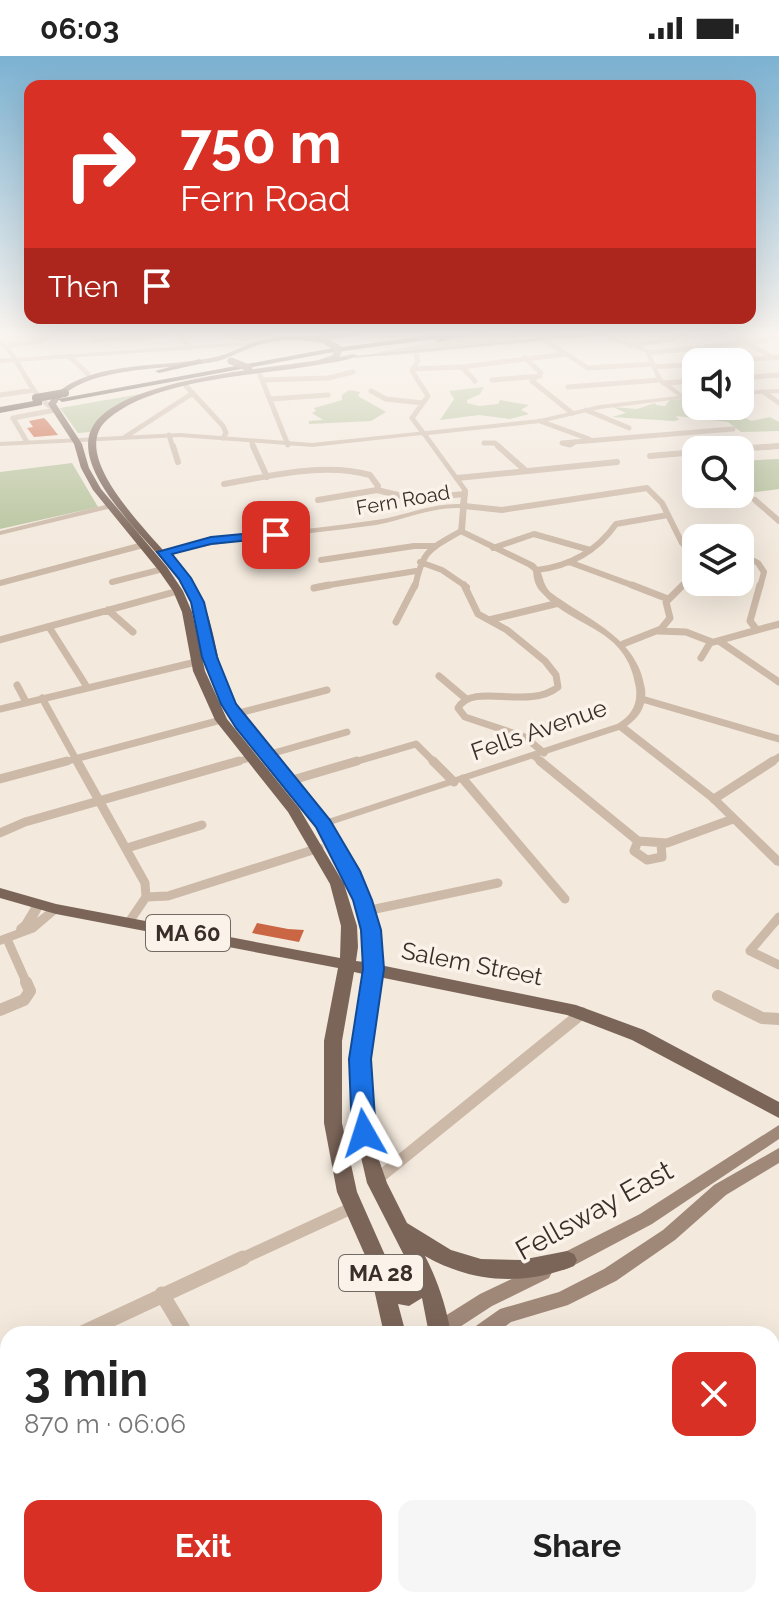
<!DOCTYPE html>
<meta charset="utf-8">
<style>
:root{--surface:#fff;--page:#f6f6f6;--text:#222;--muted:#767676;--accent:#d93025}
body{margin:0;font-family:Raleway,sans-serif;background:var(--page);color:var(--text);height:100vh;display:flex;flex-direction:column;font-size:30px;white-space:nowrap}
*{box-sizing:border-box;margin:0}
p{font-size:26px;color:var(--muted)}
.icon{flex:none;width:44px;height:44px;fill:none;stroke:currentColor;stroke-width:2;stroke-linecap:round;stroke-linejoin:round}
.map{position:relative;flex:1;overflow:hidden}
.sheet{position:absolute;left:0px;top:1270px;width:780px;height:282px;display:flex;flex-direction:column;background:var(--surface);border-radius:24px 24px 0 0;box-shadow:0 8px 32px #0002}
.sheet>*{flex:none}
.top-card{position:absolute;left:24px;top:24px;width:732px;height:244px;border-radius:16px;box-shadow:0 8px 32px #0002;background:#d93025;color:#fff;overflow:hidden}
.buttons{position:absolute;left:682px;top:292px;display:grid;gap:16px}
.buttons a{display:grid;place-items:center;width:72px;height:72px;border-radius:16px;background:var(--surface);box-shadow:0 8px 32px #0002;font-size:40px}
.pin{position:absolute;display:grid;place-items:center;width:68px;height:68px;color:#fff;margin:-34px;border-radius:16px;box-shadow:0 4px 12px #0006}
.me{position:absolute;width:88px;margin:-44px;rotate:354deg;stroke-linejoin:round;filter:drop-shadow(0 0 6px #0008)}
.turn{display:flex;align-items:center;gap:28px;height:168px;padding:0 24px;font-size:36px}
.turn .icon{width:104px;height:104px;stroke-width:2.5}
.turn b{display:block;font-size:56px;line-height:68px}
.then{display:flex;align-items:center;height:76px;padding:0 24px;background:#0003;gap:16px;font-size:30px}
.round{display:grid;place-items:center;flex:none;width:84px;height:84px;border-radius:16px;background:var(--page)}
.headline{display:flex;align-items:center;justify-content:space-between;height:136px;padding:0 24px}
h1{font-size:48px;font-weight:700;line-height:60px}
.action{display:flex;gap:16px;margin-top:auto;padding:16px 24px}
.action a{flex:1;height:92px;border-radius:16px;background:var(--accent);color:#fff;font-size:32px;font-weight:700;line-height:92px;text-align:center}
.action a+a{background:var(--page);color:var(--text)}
.status{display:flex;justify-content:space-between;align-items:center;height:56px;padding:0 40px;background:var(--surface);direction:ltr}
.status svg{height:22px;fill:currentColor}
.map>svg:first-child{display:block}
.green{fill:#b6c39c}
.building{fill:#ca6644}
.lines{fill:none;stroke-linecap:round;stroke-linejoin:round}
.minor-far5{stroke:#ccb9a8;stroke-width:5}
.minor-far4{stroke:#ccb9a8;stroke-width:6}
.minor-far3{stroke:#ccb9a8;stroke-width:7}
.minor-far2{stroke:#ccb9a8;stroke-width:9}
.minor-far1{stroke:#ccb9a8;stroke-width:12}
.minor{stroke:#ccb9a8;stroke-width:15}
.tertiary{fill:#ccb9a8;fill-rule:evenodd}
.secondary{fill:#a08879;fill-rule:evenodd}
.primary{fill:#7b6559;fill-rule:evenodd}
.motorway{fill:#5a483f;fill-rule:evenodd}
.primary-bridge{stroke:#7b6559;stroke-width:7}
.motorway-bridge{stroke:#5a483f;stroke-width:8}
.route{fill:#1a73e8;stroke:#114b97;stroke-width:2}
.labels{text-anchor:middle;stroke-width:7;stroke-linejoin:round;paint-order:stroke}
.far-street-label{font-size:20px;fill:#392e29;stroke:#fbf3ea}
.shield{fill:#fbf3ea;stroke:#736963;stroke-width:2}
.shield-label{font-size:22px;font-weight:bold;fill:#392e29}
.street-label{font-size:24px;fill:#392e29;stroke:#fbf3ea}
.near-street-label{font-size:28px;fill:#392e29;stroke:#fbf3ea}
</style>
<div class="status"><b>06:03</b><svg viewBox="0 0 49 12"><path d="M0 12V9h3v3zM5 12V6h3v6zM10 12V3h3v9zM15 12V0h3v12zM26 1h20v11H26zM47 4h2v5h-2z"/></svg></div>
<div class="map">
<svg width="779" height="1551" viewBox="0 0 779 1551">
<rect width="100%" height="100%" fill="#f3e9dd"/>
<path class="green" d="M481,279H608L409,298L382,300L379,296Z
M484,331L480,338L467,344V347L479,350L498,348L500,344L529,349L521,354L529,358L510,363L479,359L440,364L454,343L449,335Z
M169,333C140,342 106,347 90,376L78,377L60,352Z
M349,334L360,336L358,340L386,356L371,365L309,368V365L323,364L312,357L316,355L314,352L342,344V339Z
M683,343L692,349L684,351L686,356L733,355L751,365L770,361L779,366V375L741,376L728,366L676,360L679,364L673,365L612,361L626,357L613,351L637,353L655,347L656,349L665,350L670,344Z
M779,403V433L740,438V405Z
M72,407L98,451L0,473V416Z"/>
<path class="building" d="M44,362L48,366L58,379L34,381L27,372L33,371L29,365Z
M257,867L288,873L304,874L299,886L252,877Z"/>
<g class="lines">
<path class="minor-far5" d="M179,279L190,292
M226,279L248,283L264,279
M735,279L773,302
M93,284L167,279
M544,284L588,312L653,308
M0,285C23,305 25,335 55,354
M7,290L41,285L53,279
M630,290L694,279
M415,295L418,305L412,315L428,340L412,362L424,378
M648,297L764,285L779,279
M70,301L88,318
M525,302L541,317L532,325L572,357
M721,306L779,301
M462,311L475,325
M654,311L696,308
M412,313L462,311L566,298
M260,319L288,389
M740,322L779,319
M263,324L328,322L353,316
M492,324L540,320
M663,327L696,325
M186,330L223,370L226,377L223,382
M568,331L660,324
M371,335L386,343L423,347
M764,336L779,347
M0,339L34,334
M270,343L328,339
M729,350L733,353
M586,354L629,372
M540,365L589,383
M169,379L173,392
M125,381L193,337
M27,386L13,362L55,354
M575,386L570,389L562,387L733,373
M252,387L254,392
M484,387H495L500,392
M756,392L779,390"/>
<path class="minor-far4" d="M173,390L178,406
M253,390L267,421
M498,390L525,414
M720,394L779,390
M650,400L696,396
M457,422L617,406
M224,428C271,420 323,406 370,419L378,430L377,434L318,444
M377,434L414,443L465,438
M755,444L779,465
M464,450L502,454L647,432L662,447L682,487L696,501
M493,492L534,478L590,494
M740,497L758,507L764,516L760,531
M321,504L414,490H434
M420,506L442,514L467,531
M569,506L637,531
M537,514C570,510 597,495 616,468L668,459
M112,526L163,513
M0,527L143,489
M317,531L416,515
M415,531C423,493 429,494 461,475
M681,531L696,516"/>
<path class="minor-far3" d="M464,529L478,558L507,574L545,605L556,619L558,631C528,655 473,625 458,652L465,661L525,681L544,697
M632,529L668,543
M314,532L329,529
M108,554L133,576
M489,564L559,547
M396,566L415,529
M49,571L87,631
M757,574L750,565L760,529
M658,575L686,576L712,586
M0,584L178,535
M719,585L779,626
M623,588L661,573L670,562L666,546L683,529
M701,602L710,587L779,568
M439,620L465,642
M17,629L26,646
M42,642L78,707
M642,643L779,683
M0,653L196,606
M235,658L327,634
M267,699L347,676
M534,700L543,707
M60,707L221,664
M232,707L250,702
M351,707L416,688L435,707
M770,707L779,701"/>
<path class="minor-far2" d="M77,705L145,827L146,841L129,866
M433,705L454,726
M540,705L638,785L667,787L733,763
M0,723L67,705
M463,723L565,843
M289,725L357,705
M714,743L773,705
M0,777L25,766L239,705
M638,785L634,795L647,804L662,801L661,788
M127,792L202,769
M146,841L168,840L319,792
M366,855L498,827
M779,861L750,895L779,909
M7,883L27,928"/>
<path class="minor-far1" d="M718,940L762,962L779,963
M0,954L24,944L30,935L26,926
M376,1124L582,957
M239,1204L352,1152"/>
<path class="minor" d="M162,1238L186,1278
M80,1278L243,1202
M0,1317L8,1313
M772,1328L779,1324
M0,1525L8,1521
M772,1534L779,1530
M744,1551L756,1544"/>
<path class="tertiary" d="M600,279H607L649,294L662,323L684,339L696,337V341L600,353L540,367L428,379L468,434L465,474L534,507C545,517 540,524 550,536C587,564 638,581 645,633C647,649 640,661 627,670L718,741L779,800V810L775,809L710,745L619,674L327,770H319L318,768L319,766L617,668C631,660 638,649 636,632C627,570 575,574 542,537C535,530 534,524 533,515L528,511L458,477L460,452C431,451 404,464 376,469C305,479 233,483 163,498L159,496L163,494C233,479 305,475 376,464C404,460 431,447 460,448L462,434L422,379L312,391L180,381L0,390V386L180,377L312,387L540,363L600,349L678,340L658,325L645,296Z
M264,285L262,288L0,307V303Z
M779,333V337L740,339V335Z
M109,448H112V452L0,479V475Z
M38,845L44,849L37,862L52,850H60L62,853L35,876L0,889V880L16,874L17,870L22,866L34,846Z
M485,1544H509L512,1551H488Z"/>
<path class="secondary" d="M486,279H512L517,281L514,283Z
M572,279H596L354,302L351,300Z
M779,1069V1083L652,1168L569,1212L563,1214L557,1212L554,1206L557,1200L640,1158Z
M779,1092V1107L726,1139L675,1184L616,1225L568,1249L511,1266L495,1278H471L473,1272L500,1253L559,1236L604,1213L663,1174L714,1129Z
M543,1208L549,1210L552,1216L549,1222L492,1250L449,1278H424L426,1272L480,1238Z"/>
<path class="primary" d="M334,279H357L327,284L330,286L327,288C301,282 273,282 248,293C236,297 226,304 213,306C171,314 81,309 56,348L82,388L89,412L101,433L167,511L183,535L192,556L205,615L227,663L299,752L344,828L357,870L358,891L356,905L364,906C367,841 330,781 289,732C265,705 239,679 222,647C204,612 206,571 188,537C166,496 53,410 99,362C138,322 264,313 319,304L336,298L339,301L354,298L357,300C344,306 326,307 311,310C251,320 155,323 108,363C59,405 177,500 198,536C217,570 215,611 233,646C249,676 275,700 298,726C342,777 382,839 380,909L576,949L644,974L779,1046V1062L632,984L567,959L379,921L369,1003L371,1061L379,1104L387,1127L407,1167L451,1194L481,1203L521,1204L567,1195L574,1198L577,1204L574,1210C523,1230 472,1227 425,1200C438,1225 446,1250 451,1278H429L422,1242L409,1250L398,1248L406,1278H384L368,1206L337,1136L324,1067V985L338,912L56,858L0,842V832L56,848L340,902L341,870L330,828L288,756L215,664L193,615L182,556L173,535L159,515L93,434L81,412L74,388L48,348C79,302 166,313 215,301C233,297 248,286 267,283C289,278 312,282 334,279ZM354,916L363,918L351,1003V1032L355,1075L367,1127L411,1213V1225L405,1230L391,1217L388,1206L357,1136L342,1067V985Z
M308,1544H336L333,1551H305Z
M350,1544H376L373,1551H347Z"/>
<path class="motorway" d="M431,279H475L438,286L435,283L328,297L62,346L58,343L328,293Z
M200,303L203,307L159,317L155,315Z
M39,344L42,345V349L0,357V351Z"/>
<path class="primary-bridge" d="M327,286L339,293L336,300
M231,305L249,312"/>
<path class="motorway-bridge" d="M36,342L65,337"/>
</g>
<linearGradient id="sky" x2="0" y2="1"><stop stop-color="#7cb2d2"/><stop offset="0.56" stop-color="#faf5f0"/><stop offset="1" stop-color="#faf5f0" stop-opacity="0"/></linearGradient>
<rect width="779" height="496" fill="url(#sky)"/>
<path class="route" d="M276,475L280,476V481L211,488L172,498L191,522L204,546L217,601L236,648L330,764L360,815L372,844L381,874L384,913L371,1003L376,1077L373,1084L364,1087L356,1084L352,1077L349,1003L363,913L361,874L353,844L316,771L236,672L221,648L202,601L191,546L179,523L157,496L211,481Z"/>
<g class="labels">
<g class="far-street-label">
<text transform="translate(403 444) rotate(-10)" y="7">Fern Road</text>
</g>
<g class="shield">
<rect x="146" y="859" width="84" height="36" rx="6"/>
<rect x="339" y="1199" width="84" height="36" rx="6"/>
</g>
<g class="shield-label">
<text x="188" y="885">MA 60</text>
<text x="381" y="1225">MA 28</text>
</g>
<g class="street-label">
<text transform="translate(539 674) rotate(-19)" y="8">Fells Avenue</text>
<text transform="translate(472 908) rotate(11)" y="8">Salem Street</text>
</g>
<g class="near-street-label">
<text transform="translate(594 1154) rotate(-29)" y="10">Fellsway East</text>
</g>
</g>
</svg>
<div class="buttons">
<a><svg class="icon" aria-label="sound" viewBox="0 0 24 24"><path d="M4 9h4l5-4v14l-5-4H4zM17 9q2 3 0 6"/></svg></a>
<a><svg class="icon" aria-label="search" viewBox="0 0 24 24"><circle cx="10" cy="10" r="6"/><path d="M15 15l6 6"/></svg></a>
<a><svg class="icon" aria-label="layers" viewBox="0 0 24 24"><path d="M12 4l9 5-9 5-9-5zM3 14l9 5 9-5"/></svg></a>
</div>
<div class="pin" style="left:276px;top:479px;background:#d93025"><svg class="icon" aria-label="arrive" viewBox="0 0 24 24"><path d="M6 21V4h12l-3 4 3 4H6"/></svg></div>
<svg class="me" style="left:364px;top:1077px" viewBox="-20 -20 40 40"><path d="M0-17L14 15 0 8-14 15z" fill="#1a73e8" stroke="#fff" stroke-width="4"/></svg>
<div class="top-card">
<div class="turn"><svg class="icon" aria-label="right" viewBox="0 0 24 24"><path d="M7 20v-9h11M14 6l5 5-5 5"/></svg><div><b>750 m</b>Fern Road</div></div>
<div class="then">Then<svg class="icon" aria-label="arrive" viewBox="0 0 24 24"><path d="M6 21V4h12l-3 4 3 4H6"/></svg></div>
</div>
<section class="sheet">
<div class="headline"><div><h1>3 min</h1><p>870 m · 06:06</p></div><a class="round" style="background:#d93025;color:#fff"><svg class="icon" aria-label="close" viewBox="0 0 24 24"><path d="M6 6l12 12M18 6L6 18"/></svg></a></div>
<div class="action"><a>Exit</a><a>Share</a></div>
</section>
</div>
